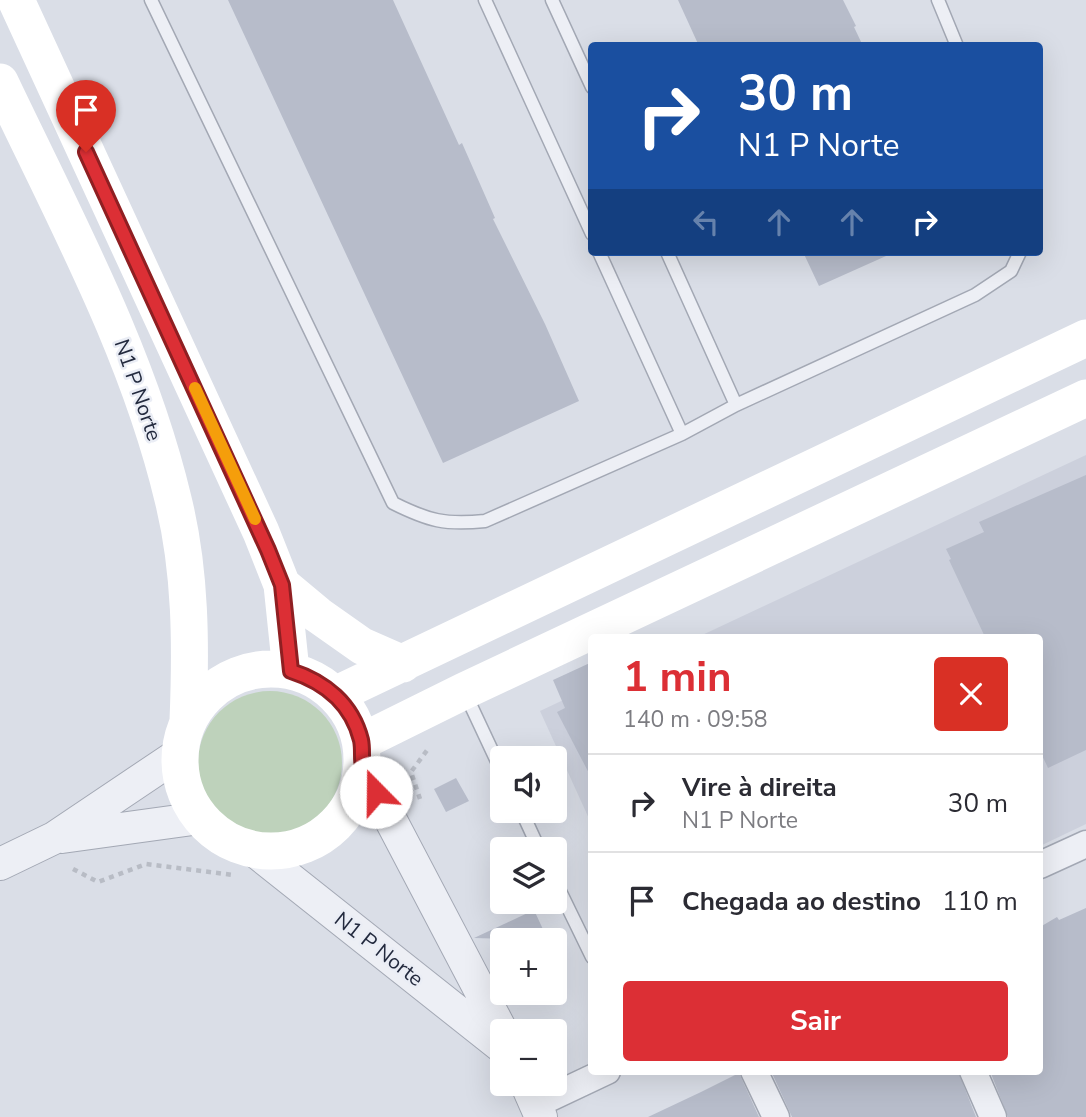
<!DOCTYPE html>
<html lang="pt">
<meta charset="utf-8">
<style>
:root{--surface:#fff;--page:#f2f2f3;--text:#2b2b33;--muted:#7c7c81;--line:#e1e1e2;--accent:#dc2f35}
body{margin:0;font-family:"Nunito Sans",sans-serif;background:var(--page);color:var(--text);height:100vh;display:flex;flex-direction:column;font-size:26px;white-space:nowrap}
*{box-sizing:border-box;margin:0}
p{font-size:23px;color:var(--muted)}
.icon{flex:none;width:38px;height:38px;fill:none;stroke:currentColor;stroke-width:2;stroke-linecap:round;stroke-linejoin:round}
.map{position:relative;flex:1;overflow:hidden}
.side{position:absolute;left:588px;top:634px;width:455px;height:441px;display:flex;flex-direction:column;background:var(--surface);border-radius:7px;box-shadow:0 7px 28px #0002}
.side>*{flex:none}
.guide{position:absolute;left:588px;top:42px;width:455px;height:214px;border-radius:7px;box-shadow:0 7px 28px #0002;background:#1a4fa0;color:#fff;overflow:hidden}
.controls{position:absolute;left:490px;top:746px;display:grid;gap:14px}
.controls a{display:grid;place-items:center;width:77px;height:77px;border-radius:7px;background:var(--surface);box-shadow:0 7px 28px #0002;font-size:35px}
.pin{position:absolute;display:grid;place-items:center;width:60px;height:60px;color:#fff;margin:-72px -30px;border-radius:50% 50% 50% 0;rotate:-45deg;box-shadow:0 0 7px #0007}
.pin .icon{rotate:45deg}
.me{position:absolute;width:77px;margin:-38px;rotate:338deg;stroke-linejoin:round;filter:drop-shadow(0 0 5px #0008)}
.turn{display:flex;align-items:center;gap:24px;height:147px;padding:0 35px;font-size:32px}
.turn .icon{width:91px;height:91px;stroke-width:2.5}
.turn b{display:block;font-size:49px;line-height:60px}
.lanes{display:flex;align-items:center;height:66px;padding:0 35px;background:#0003;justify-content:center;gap:35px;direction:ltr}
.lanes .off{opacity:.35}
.round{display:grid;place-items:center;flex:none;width:74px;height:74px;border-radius:7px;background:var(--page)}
.overview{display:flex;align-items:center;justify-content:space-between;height:119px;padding:0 35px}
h1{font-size:42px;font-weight:700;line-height:52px;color:var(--accent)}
.button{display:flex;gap:14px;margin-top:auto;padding:14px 35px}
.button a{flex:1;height:80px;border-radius:7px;background:var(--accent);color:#fff;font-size:28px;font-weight:700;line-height:80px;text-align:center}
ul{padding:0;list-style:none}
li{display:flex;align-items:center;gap:21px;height:98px;padding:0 35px;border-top:2px solid var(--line)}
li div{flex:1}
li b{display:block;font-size:26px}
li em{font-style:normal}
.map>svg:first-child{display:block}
.built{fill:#ccd0dc}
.green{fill:#bed2bb}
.building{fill:#b7bcca}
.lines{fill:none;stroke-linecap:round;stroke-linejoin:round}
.service-casing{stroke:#a3a8b4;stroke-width:15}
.minor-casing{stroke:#a3a8b4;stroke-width:29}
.tertiary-casing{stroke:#a3a8b4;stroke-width:34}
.path{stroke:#b8bcc5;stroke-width:4.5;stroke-dasharray:5 5;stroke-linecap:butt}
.service{stroke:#edeff5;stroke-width:12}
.minor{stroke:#edeff5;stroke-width:26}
.tertiary{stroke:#edeff5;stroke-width:32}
.secondary{stroke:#fff;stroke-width:37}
.route-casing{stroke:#8f1f22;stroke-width:18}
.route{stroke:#dc2f35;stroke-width:12}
.slow{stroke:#f59e0b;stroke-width:12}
.labels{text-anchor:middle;stroke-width:5;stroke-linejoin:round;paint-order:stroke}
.street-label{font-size:21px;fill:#232a3e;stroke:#eaedf5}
</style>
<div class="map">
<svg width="1086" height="1117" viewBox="0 0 1086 1117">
<rect width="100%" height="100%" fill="#dadee7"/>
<path class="built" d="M1086,455V824L1040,846V637H698Z
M591,687V823L540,711Z"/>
<path class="green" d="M198 763a72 72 0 1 1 144 0a72 72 0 1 1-144 0Z"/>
<path class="building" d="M228,0H393L459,145L462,143L495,218L493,219L545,324L579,401L443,463Z
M678,0H843L856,26L854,27L863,46H699Z
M803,252H895L819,286Z
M1086,475V750L1048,768L1040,751V637H985L949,560L951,559L946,549L984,532L979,522Z
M592,662V779L557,712L565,708L553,680Z
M456,778L469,801L446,812L434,789Z
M1086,908V1117H1008L990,1071H1040V927L1057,917L1059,920Z
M534,910L548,940L474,938Z
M771,1071H958L976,1117H792Z
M739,1073L759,1117H648L701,1092Z"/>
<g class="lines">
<g class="service-casing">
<path id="service" d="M151,0L393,503C429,521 445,525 485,521L682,434L736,405L975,295L1011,271L1020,252
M485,0L592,234
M552,0L592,87
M938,0L957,46
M599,252L682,434
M667,252L736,405
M465,693L502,772
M521,810L539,849
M555,881L592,957"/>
</g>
<g class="minor-casing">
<path id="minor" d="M1040,865L1086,844
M754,1071L776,1117
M973,1071L993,1117
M535,1105L607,1071"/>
</g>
<g class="tertiary-casing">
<path id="tertiary" d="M363,767L502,1032
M62,837L200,818
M255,851L502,1047
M0,864L54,838L179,754
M526,1083L541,1117"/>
</g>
<path class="path" d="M420,799L411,772L428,749
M73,869L98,882L146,864L233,875"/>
<use href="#service" class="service"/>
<use href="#minor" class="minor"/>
<use href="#tertiary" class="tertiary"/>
<path class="secondary" d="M16,0L261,532L282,585L291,671
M0,82C64,217 138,352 173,499C191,571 191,646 188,721
M282,585L318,615L362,646L403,664
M180 760a91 91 0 1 1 182 0a91 91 0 1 1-182 0Z
M335,695L1086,338
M361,742L464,691L1086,398"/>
</g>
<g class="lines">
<g class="route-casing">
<path id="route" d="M86,152L268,550L282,585L291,671C325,682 352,704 361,740C363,749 361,759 363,767C365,775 372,784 376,792"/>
</g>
<use href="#route" class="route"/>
<path class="slow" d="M195,388L255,519"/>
</g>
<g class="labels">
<g class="street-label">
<text transform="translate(138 390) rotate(71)" y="7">N1 P Norte</text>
<text transform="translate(379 949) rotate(38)" y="7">N1 P Norte</text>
</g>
</g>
</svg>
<div class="controls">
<a><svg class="icon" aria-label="sound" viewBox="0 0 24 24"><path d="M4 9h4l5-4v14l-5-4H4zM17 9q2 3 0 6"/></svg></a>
<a><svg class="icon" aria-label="layers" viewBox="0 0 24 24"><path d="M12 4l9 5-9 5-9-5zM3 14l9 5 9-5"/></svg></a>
<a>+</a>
<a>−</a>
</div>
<div class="pin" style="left:86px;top:152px;background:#d93025"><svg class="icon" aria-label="arrive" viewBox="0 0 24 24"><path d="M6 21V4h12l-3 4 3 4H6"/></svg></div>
<svg class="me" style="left:376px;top:792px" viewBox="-20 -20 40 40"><circle r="19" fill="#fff"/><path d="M0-13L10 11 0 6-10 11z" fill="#dc2f35"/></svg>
<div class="guide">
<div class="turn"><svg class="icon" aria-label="right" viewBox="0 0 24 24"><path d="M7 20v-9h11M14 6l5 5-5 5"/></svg><div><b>30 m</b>N1 P Norte</div></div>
<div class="lanes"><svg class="icon off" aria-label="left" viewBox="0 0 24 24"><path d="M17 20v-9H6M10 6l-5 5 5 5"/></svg><svg class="icon off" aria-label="ahead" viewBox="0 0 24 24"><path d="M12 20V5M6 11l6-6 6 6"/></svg><svg class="icon off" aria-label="ahead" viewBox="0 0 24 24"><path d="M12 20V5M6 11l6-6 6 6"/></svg><svg class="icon" aria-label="right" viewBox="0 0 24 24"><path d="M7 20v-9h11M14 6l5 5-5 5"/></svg></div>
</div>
<section class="side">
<div class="overview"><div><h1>1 min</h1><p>140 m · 09:58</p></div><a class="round" style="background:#d93025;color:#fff"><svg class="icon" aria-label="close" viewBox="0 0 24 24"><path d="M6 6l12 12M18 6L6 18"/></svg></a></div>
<ul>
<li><svg class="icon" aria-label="right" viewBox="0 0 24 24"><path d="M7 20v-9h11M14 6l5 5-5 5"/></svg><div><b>Vire à direita</b><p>N1 P Norte</p></div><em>30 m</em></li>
<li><svg class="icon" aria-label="arrive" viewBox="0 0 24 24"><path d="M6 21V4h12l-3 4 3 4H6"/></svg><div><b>Chegada ao destino</b></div><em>110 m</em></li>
</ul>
<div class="button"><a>Sair</a></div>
</section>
</div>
